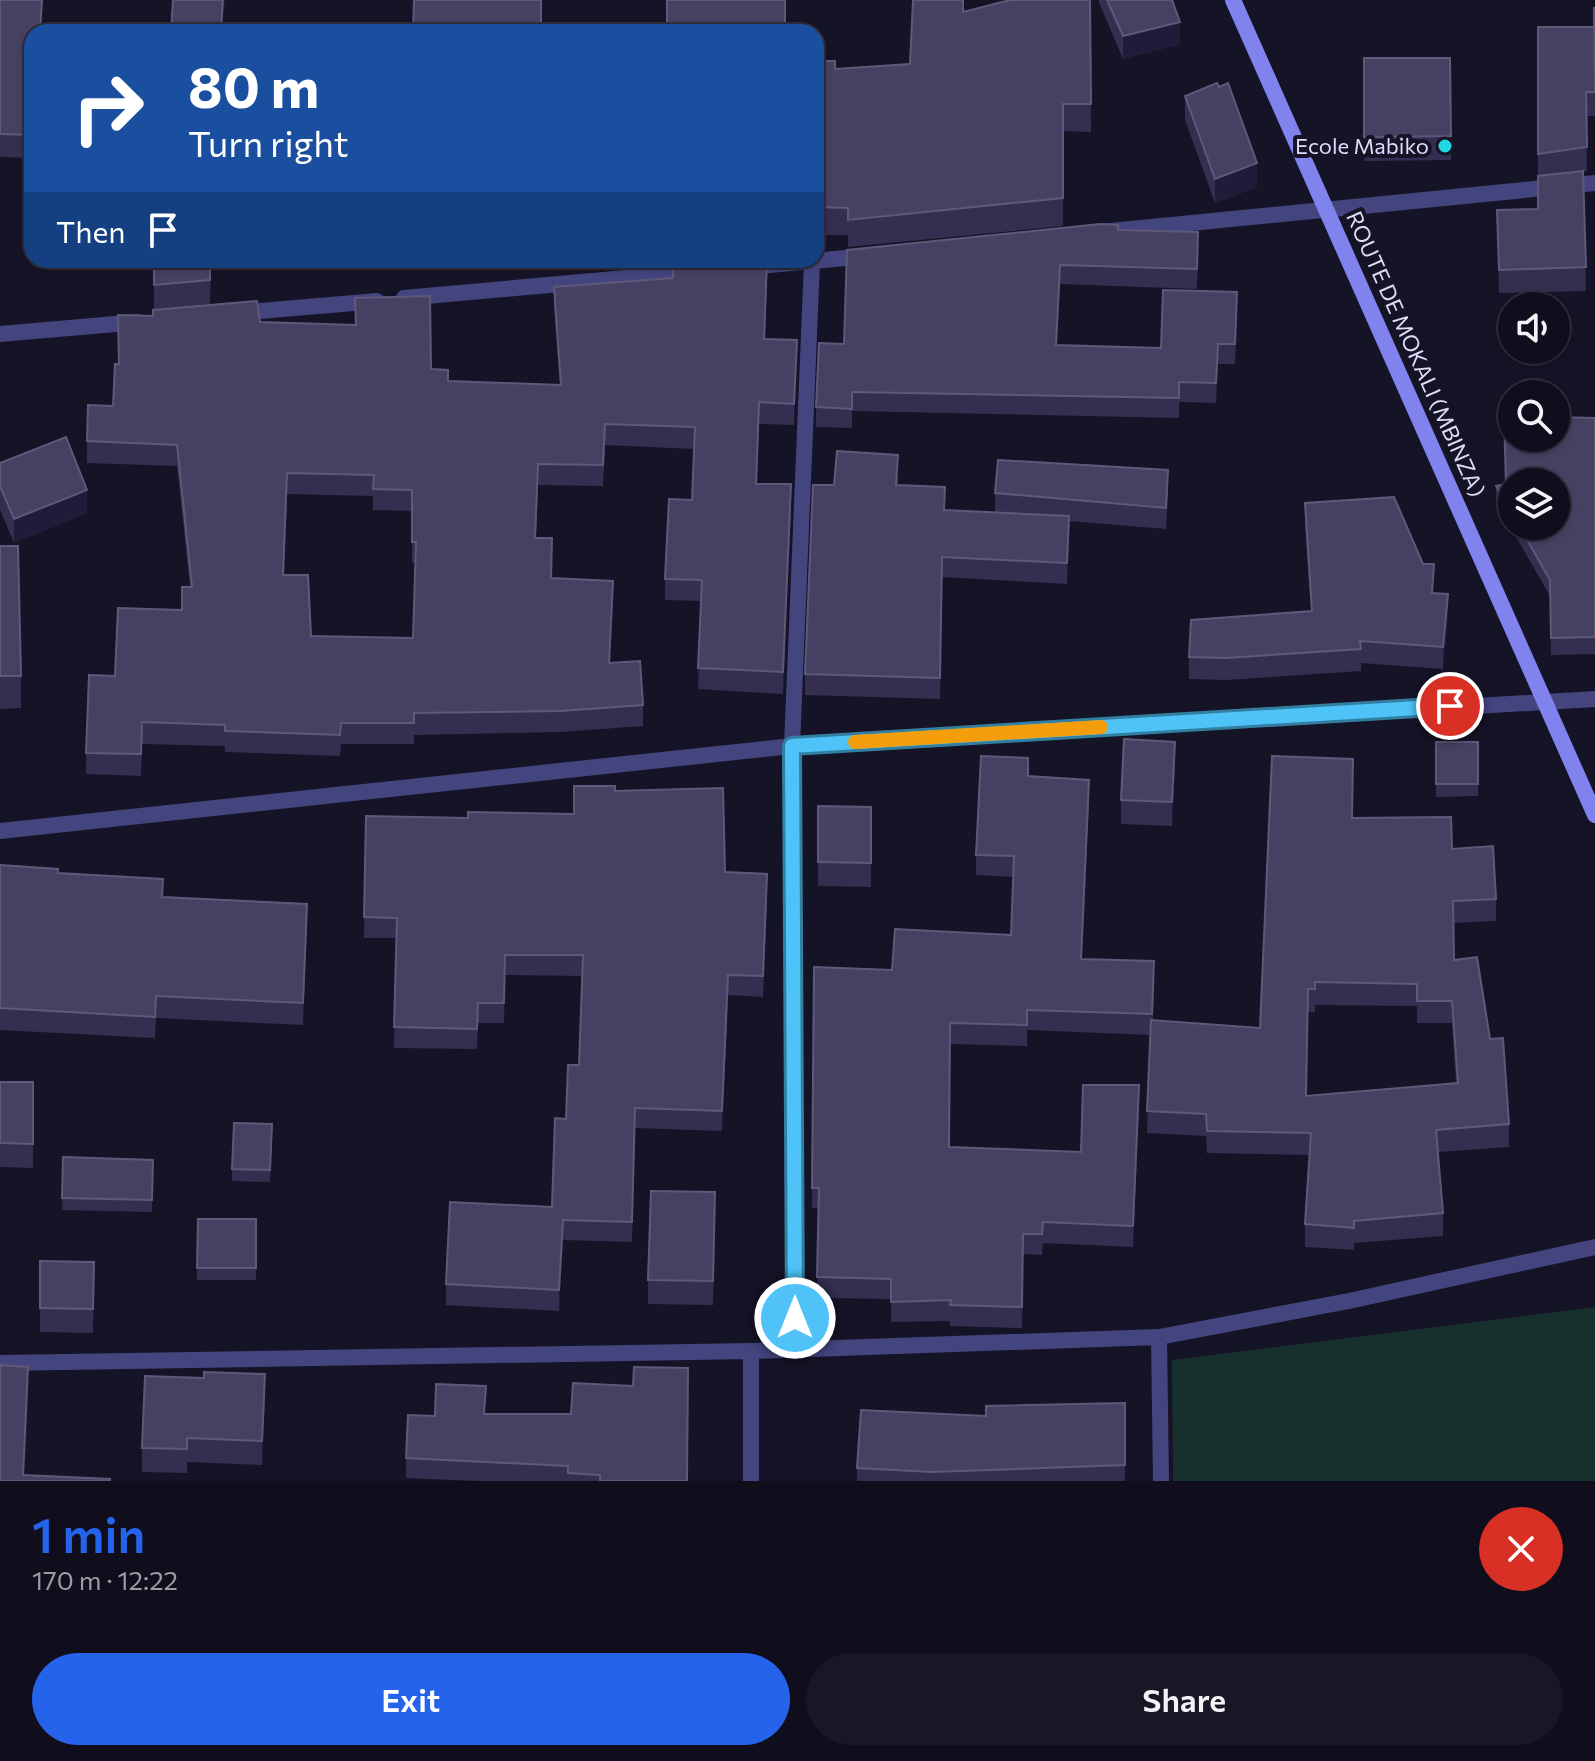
<!DOCTYPE html>
<meta charset="utf-8">
<style>
:root{--surface:#100e1c;--page:#191725;--text:#f1f3f6;--muted:#9c9ca3;--line:#302e3b;--accent:#2563eb}
body{margin:0;font-family:Commissioner,sans-serif;background:var(--page);color:var(--text);height:100vh;display:flex;flex-direction:column;font-size:30px;white-space:nowrap}
*{box-sizing:border-box;margin:0}
p{font-size:26px;color:var(--muted)}
.icon{flex:none;width:44px;height:44px;fill:none;stroke:currentColor;stroke-width:2;stroke-linecap:round;stroke-linejoin:round}
.map{position:relative;height:1481px;overflow:hidden}
.drawer{display:flex;flex-direction:column;background:var(--surface);flex:1}
.drawer>*{flex:none}
.hud{position:absolute;left:24px;top:24px;width:800px;height:244px;border-radius:24px;box-shadow:0 2px 6px #0004,0 0 0 2px var(--line);background:#1a4fa0;color:#fff;overflow:hidden}
.tools{position:absolute;left:1498px;top:292px;display:grid;gap:16px}
.tools a{display:grid;place-items:center;width:72px;height:72px;border-radius:50%;background:var(--surface);box-shadow:0 2px 6px #0004,0 0 0 2px var(--line);font-size:40px}
.pin{position:absolute;display:grid;place-items:center;width:68px;height:68px;color:#fff;margin:-34px;border:4px solid #fff;border-radius:50%;box-shadow:0 2px 8px #0007}
.me{position:absolute;width:88px;margin:-44px;rotate:0deg;stroke-linejoin:round;filter:drop-shadow(0 0 6px #0008)}
.turn{display:flex;align-items:center;gap:28px;height:168px;padding:0 32px;font-size:36px}
.turn .icon{width:104px;height:104px;stroke-width:2.5}
.turn b{display:block;font-size:56px;line-height:68px}
.then{display:flex;align-items:center;height:76px;padding:0 32px;background:#0003;gap:16px;font-size:30px}
.round{display:grid;place-items:center;flex:none;width:84px;height:84px;border-radius:42px;background:var(--page)}
.summary{display:flex;align-items:center;justify-content:space-between;height:136px;padding:0 32px}
h1{font-size:48px;font-weight:600;line-height:60px;color:var(--accent)}
.action{display:flex;gap:16px;margin-top:auto;padding:16px 32px}
.action a{flex:1;height:92px;border-radius:48px;background:var(--accent);color:#fff;font-size:32px;font-weight:600;line-height:92px;text-align:center}
.action a+a{background:var(--page);color:var(--text)}
.map>svg:first-child{display:block}
.green{fill:#172f2d}
.lines{fill:none;stroke-linecap:round;stroke-linejoin:round}
.street{stroke:#44457f;stroke-width:16}
.secondary{stroke:#8082ee;stroke-width:16}
.wall{fill:#342e51;fill-rule:evenodd}
.shaded-wall{fill:#201b38}
.building{fill:#464163;stroke:#5e597b;stroke-width:2;fill-rule:evenodd}
.route-casing{stroke:#337fa1;stroke-width:20}
.route{stroke:#4fc3f7;stroke-width:14}
.slow{stroke:#f59e0b;stroke-width:14}
.poi-dot{fill:#21d7e1;stroke:#151326;stroke-width:3}
.labels{text-anchor:middle;stroke-width:8;stroke-linejoin:round;paint-order:stroke}
.poi-label{font-size:22px;fill:#dedcfa;stroke:#151326;text-anchor:end}
.street-label{font-size:22px;fill:#dedcfa;stroke:#151326}
</style>
<div class="map">
<svg width="1595" height="1481" viewBox="0 0 1595 1481">
<rect width="100%" height="100%" fill="#151326"/>
<path class="green" d="M1595,1307V1481H1173L1172,1360Z"/>
<g class="lines">
<path class="street" d="M1101,232L1595,183
M747,267L867,256
M404,298L692,272
M237,313L377,301
M0,334L138,322
M0,831L792,746L1595,699
M1159,1337L1161,1481
M795,1350L792,746L812,262
M751,1351V1481
M0,1363L751,1351L1159,1337L1349,1301L1595,1247"/>
<path class="secondary" d="M1233,0L1595,815"/>
</g>
<path class="wall" d="M0,0H53H43L32,32V158L0,157Z
M414,0L541,32H413Z
M1090,0L1091,132L1063,131V226L848,247V235H816V61L835,69L910,64L964,12Z
M1098,0H1172L1180,44L1123,59Z
M1595,7V116H1586L1587,171L1583,172L1586,291L1499,293L1497,210L1538,209V27H1594Z
M1364,58H1450L1451,160L1364,161Z
M1185,96L1257,187L1215,203L1185,120Z
M1118,230L1198,252L1197,289L1060,284L1057,345L1161,348L1237,312L1235,364H1218L1216,403L1179,402V418L852,411V428L816,427V407L844,344Z
M154,260H211L210,304L154,309Z
M767,277L765,339L797,362L794,425L759,424L757,484L791,506L783,694L698,689L701,601L665,600V579L692,500L694,449L605,445L603,486L538,485L536,538L551,578L613,602L610,663L643,705V726L561,732L414,735V744H341L340,756L225,752V746L142,744L141,776L86,774V753L115,676L182,610L190,587L177,466L87,463V441L113,406L119,364L260,322L431,369L448,381L560,385L554,309V287ZM287,494L373,496V510L412,511V563H415L413,638L311,636L284,575Z
M1595,418V654L1551,655L1550,596L1496,502V486L1505,484ZM1512,482L1556,526H1512Z
M0,463L87,513L14,543L0,510Z
M898,476V485L945,510L995,512V493L1168,492L1166,529L1069,521L1067,584L942,577L940,699L805,695V674L834,485Z
M1305,503L1434,593L1448,616L1443,669L1361,663V671L1226,680L1189,679V657L1311,611L1305,525Z
M0,546L21,676V708L0,709Z
M1436,742H1478V796L1436,797Z
M1175,765L1172,826L1121,824V800Z
M1028,776L1089,801L1082,959L1154,982L1153,1020L1260,1028L1353,818L1452,849L1496,899V921L1453,923L1454,960L1490,1039L1509,1124V1147L1438,1152L1443,1213V1236L1354,1243V1250L1305,1247V1224L1309,1155L1207,1153L1206,1136L1147,1133L1150,1035L1027,1030V1046L950,1044V1147L1081,1152L1139,1106L1133,1247L1043,1243L1042,1255L1023,1254L1022,1328L950,1326V1321L891,1322V1299L817,1298L819,1209L812,1208L814,967L892,970L1011,935L1013,877L976,875V855ZM1315,1005L1417,1006V1023H1452L1456,1083L1306,1096L1308,1012H1315Z
M615,791L725,872L767,894L763,997L728,995L722,1131L635,1128L632,1242L563,1240L559,1311L446,1305V1284L552,1207L566,1119L579,1065L582,976L505,975L504,1023H478L477,1049L394,1048L396,938H364L366,816L468,818L574,814Z
M818,806L871,807V887L818,886Z
M0,865L58,873L163,897L307,926L303,1025L156,1018L155,1038L0,1030Z
M0,1082H33V1168L0,1167Z
M272,1137L270,1182L232,1181V1169Z
M63,1157L153,1160L152,1212L62,1210Z
M715,1216L713,1305L648,1304V1280Z
M198,1219H256V1280H197Z
M40,1261L94,1262L93,1333L40,1332Z
M204,1378L265,1398L262,1465L187,1462V1473L142,1472V1448Z
M1125,1403V1481H857V1468L986,1416Z
M485,1414L687,1481H478L406,1478V1458L435,1416Z"/>
<path class="shaded-wall" d="M42,0H43L41,32H40Z
M223,0H225L222,32H221Z
M1180,22V44L1123,59V36Z
M1257,163V187L1215,203V179Z
M1060,265V284L1056,365V345Z
M797,340V362L794,425V404Z
M791,484V506L783,694V672Z
M87,490V513L14,543V519Z
M1069,516V537L1067,584V563Z
M613,581V602L609,684V663Z
M1448,594V616L1443,669V647Z
M1175,742V765L1172,826V802Z
M1089,780V801L1081,980V959Z
M307,904V926L303,1025V1003Z
M728,975V995L722,1131V1111Z
M1139,1085V1106L1133,1247V1226Z
M563,1220V1240L559,1311V1290Z
M28,1367V1408L25,1481H23Z
M265,1374V1398L262,1465V1441Z"/>
<path class="building" d="M0,0H42L40,32H32V135L0,134Z
M173,0H223L221,28L308,29V32H171Z
M414,0H541V32L413,30Z
M667,0H785V32H667Z
M913,0H963V12L1010,0H1090L1091,104H1063V198L848,220V208L816,207V61H835V69L910,64Z
M1107,0H1172L1180,22L1123,36Z
M1594,7L1595,92H1586L1587,147L1538,154V27H1594Z
M1364,58H1450L1451,136L1364,137Z
M1217,83L1219,87L1228,83L1257,163L1215,179L1185,96Z
M1583,171L1586,267L1499,270L1497,210L1538,209V176Z
M1100,224L1118,225V230L1198,232L1197,269L1060,265L1056,345L1161,348L1163,290L1237,292L1235,344H1218L1216,383L1179,382V398L852,392V409L816,407L819,343L844,344L847,250Z
M154,260H210V280L154,285Z
M729,260H767L764,339L797,340L794,404L759,402L756,484H791L783,672L698,668L702,580L665,579L669,499L692,500L695,427L605,424L603,465L538,464L535,538H552L551,578L613,581L609,663L640,661L643,705L561,711L414,713V723H341L340,735L225,731V725L142,722L141,754L86,753L89,675L115,676L118,608L182,610V587H192L177,445L87,441L88,405L113,406L115,364H119L118,315L153,316V310L257,301L260,322L356,325L355,298L430,296L431,369L448,370V381L561,385L554,287L673,278V264L729,263ZM287,473L374,475L373,489L412,490V542H416L413,638L311,636L308,575H283Z
M1504,415L1512,416V438H1556V417L1595,418V637L1551,638L1550,580L1519,526H1556V482H1512V514L1496,486L1506,484Z
M66,437L87,490L14,519L0,486V463Z
M837,451L898,455L896,485L945,487L944,510L1069,516L1067,563L942,557L940,678L805,674L813,485H834Z
M998,460L1168,470L1166,508L995,493Z
M1394,497L1423,564H1434L1432,593L1448,594L1443,647L1360,641L1361,649L1226,658L1189,657L1191,620L1312,611L1305,503Z
M0,546H18L21,676H0Z
M1124,739L1175,742L1172,802L1121,800Z
M1436,742H1478V784H1436Z
M981,756L1028,758V776L1089,780L1081,959L1154,961L1152,1014L1027,1010V1025L950,1023L949,1147L1081,1152L1083,1085H1139L1133,1226L1043,1222L1042,1234H1023L1022,1307L950,1305L951,1300L891,1302V1279L817,1277L819,1188H812L814,967L892,970L895,929L1011,935L1014,856L976,855Z
M1272,756L1353,759L1352,818L1451,817L1452,849L1493,846L1496,899L1453,901L1454,960L1477,957L1490,1039L1503,1038L1509,1124L1436,1130L1443,1213L1354,1221V1228L1305,1224L1311,1133L1207,1131L1206,1114L1147,1111L1151,1020L1260,1028ZM1315,982L1417,984V1001H1452L1458,1083L1306,1096L1308,989H1315Z
M574,786H615V791L723,788L725,872L767,874L763,976L728,975L722,1111L635,1108L632,1222L563,1220L559,1290L446,1284L450,1202L552,1207L555,1118L566,1119L568,1065H579L583,955H505L504,1003H478L477,1029L394,1027L397,918L364,917L366,816L468,818V812L574,814Z
M818,806L871,807V863L818,862Z
M0,865L58,869V873L163,879L162,897L307,904L303,1003L156,996L155,1017L0,1008Z
M0,1082H33V1144L0,1143Z
M234,1123L272,1124L270,1170L232,1169Z
M63,1157L153,1160L152,1200L62,1198Z
M651,1191L715,1192L713,1281L648,1280Z
M198,1219H256V1268H197Z
M40,1261L94,1262L93,1309L40,1308Z
M0,1365L28,1367L23,1475L110,1479V1481H0Z
M634,1367L688,1368L687,1481H600V1475L568,1473V1466L406,1458L408,1415L435,1416L436,1384L486,1386L484,1414H571L573,1383L633,1386Z
M204,1372L265,1374L262,1441L187,1438V1449L142,1448L145,1376L204,1378Z
M1125,1403V1465L932,1472L857,1468L861,1410L986,1416V1406Z"/>
<g class="lines">
<g class="route-casing">
<path id="route" d="M795,1318L792,746L1450,706"/>
</g>
<use href="#route" class="route"/>
<path class="slow" d="M855,742L1101,727"/>
</g>
<circle class="poi-dot" cx="1445" cy="146" r="8"/>
<g class="labels">
<g class="poi-label">
<text x="1429" y="154">Ecole Mabiko</text>
</g>
<g class="street-label">
<text transform="translate(1416 354) rotate(66)" y="8">ROUTE DE MOKALI (MBINZA)</text>
</g>
</g>
</svg>
<div class="tools">
<a><svg class="icon" aria-label="sound" viewBox="0 0 24 24"><path d="M4 9h4l5-4v14l-5-4H4zM17 9q2 3 0 6"/></svg></a>
<a><svg class="icon" aria-label="search" viewBox="0 0 24 24"><circle cx="10" cy="10" r="6"/><path d="M15 15l6 6"/></svg></a>
<a><svg class="icon" aria-label="layers" viewBox="0 0 24 24"><path d="M12 4l9 5-9 5-9-5zM3 14l9 5 9-5"/></svg></a>
</div>
<div class="pin" style="left:1450px;top:706px;background:#d93025"><svg class="icon" aria-label="arrive" viewBox="0 0 24 24"><path d="M6 21V4h12l-3 4 3 4H6"/></svg></div>
<svg class="me" style="left:795px;top:1318px" viewBox="-20 -20 40 40"><circle r="17" fill="#4fc3f7" stroke="#fff" stroke-width="3"/><path d="M0-11L8 9 0 5-8 9z" fill="#fff"/></svg>
<div class="hud">
<div class="turn"><svg class="icon" aria-label="right" viewBox="0 0 24 24"><path d="M7 20v-9h11M14 6l5 5-5 5"/></svg><div><b>80 m</b>Turn right</div></div>
<div class="then">Then<svg class="icon" aria-label="arrive" viewBox="0 0 24 24"><path d="M6 21V4h12l-3 4 3 4H6"/></svg></div>
</div>
</div>
<section class="drawer">
<div class="summary"><div><h1>1 min</h1><p>170 m · 12:22</p></div><a class="round" style="background:#d93025;color:#fff"><svg class="icon" aria-label="close" viewBox="0 0 24 24"><path d="M6 6l12 12M18 6L6 18"/></svg></a></div>
<div class="action"><a>Exit</a><a>Share</a></div>
</section>
